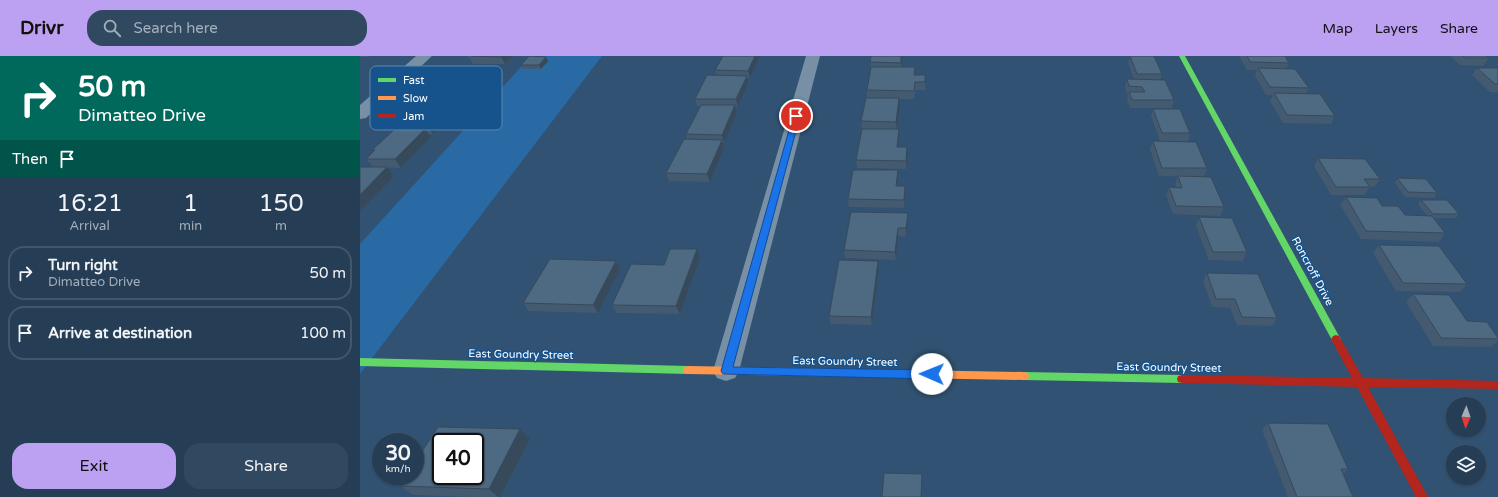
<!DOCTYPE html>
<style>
:root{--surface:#253e56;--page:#314960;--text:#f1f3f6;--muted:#a3aeb9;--line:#42576c;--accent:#bca0f2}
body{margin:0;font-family:"Varela Round",sans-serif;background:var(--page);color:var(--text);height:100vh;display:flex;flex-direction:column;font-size:15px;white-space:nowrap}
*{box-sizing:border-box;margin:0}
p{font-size:13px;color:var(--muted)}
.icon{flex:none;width:22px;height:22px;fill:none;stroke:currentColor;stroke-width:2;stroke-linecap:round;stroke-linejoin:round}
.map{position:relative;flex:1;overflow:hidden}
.side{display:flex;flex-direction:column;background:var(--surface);width:360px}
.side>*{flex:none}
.banner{background:#00695c;color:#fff;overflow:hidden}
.needle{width:26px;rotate:182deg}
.tools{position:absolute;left:1086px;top:341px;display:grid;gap:8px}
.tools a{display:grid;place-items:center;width:40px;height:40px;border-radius:50%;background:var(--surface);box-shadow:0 1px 3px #0004,0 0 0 1px var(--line);font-size:20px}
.speed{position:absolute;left:12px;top:377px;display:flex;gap:8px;font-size:20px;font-weight:700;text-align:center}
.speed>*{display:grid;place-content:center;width:52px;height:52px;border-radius:50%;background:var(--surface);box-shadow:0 1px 3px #0004,0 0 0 1px var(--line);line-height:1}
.speed small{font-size:10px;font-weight:400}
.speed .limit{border:2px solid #111;border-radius:6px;background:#fff;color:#111}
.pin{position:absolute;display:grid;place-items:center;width:34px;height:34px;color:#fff;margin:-17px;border:2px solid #fff;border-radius:50%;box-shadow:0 1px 4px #0007}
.me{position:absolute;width:44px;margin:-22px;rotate:271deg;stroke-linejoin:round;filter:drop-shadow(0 0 3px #0008)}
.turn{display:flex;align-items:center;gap:14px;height:84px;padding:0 12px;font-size:18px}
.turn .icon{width:52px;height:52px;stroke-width:2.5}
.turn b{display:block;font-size:28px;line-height:34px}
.then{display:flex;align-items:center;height:38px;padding:0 12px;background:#0003;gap:8px;font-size:15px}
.eta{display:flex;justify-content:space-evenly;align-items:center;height:68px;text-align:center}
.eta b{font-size:24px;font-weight:600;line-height:28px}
.action{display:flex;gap:8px;margin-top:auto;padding:8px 12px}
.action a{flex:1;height:46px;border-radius:16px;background:var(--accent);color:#111;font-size:16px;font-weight:600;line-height:46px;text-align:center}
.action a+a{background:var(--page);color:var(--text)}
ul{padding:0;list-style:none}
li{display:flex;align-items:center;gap:12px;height:54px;margin:0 8px 6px;padding:0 4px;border:2px solid var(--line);border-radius:16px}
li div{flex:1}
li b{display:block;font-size:15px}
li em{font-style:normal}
header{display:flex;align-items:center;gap:24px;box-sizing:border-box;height:56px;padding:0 20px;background:var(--accent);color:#111}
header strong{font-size:19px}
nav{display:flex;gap:22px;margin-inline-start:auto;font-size:14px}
.search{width:280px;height:36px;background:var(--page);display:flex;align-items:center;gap:10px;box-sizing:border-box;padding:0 14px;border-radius:16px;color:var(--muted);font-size:15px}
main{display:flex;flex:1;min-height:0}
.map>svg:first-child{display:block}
.green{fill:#2969a4}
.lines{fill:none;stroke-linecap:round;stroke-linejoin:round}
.street{fill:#7890a6;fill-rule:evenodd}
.fast{fill:#63d668;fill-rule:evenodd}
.slow{fill:#ff974d;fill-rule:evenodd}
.jam{fill:#b3261e;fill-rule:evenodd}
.wall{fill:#435a70}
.shaded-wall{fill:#374a5b}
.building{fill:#4e6982;stroke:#374a5b;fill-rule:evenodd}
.route{fill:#1a73e8;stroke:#114b97}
.labels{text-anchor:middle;stroke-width:3;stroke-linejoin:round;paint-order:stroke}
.street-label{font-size:11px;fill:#fff;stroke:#16538d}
.key{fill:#16538d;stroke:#5c87af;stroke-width:1}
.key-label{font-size:11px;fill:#fff}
</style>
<header>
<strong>Drivr</strong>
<div class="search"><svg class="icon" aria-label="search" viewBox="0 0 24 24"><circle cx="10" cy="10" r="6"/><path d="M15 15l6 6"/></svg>Search here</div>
<nav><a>Map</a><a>Layers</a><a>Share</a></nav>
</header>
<main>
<section class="side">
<div class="banner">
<div class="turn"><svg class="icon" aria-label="right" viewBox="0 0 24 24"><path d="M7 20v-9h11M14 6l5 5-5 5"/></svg><div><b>50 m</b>Dimatteo Drive</div></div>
<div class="then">Then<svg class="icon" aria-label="arrive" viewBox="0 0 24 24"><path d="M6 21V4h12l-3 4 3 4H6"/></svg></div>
</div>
<div class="eta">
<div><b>16:21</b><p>Arrival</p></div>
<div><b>1</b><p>min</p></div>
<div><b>150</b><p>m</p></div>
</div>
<ul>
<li><svg class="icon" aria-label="right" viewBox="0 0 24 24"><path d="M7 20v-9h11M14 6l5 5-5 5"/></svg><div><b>Turn right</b><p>Dimatteo Drive</p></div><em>50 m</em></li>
<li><svg class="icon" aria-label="arrive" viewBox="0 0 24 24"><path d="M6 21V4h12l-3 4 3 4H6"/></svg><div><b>Arrive at destination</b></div><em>100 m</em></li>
</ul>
<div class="action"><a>Exit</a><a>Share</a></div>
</section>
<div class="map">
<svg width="1138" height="441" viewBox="0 0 1138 441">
<rect width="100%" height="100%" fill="#315272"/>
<path class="green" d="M171,0H242L0,318V188Z"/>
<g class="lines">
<path class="street" d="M56,0H72L6,62L0,63V49Z
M446,0H460L379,315L375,322L366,325L357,322L353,315Z"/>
<path class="fast" d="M819,0H825L979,280L981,283L979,286L976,287L973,286Z
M0,302L328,310L332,311L333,314L332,317L328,318L0,310Z
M664,316L822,319L826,320L827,323L826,326L822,327L664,324L660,323L659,320L660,317Z"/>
<path class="slow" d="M328,310L664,316L668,317L669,320L668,323L664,324L328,318L324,317L323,314L324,311Z"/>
<path class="jam" d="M976,279L979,280L1003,322L1138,325V333L1008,331L1068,441H1056L997,331L822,327L818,326L817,323L818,320L822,319L992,322L971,283L973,280Z"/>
</g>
<path class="wall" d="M0,0H10L9,1H0Z
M108,0H153L145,8H113Z
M400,0L390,22H387L388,27L378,51H376L377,57L364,87H363L364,92L350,126L309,125L306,117L327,83L326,78L340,50H337L335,43L357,19L355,14Z
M543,0L541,11L555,19H565V34H555L554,43H539L540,50L537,73H539V81L538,91L548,99L546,113L497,112L496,104L502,73L501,65L507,42V34L511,11L510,6Z
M754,0H794L802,18L800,24L814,44L812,52H770L767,44L768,38H767L765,31L767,23H774L768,7L770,0Z
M879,0H925L929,7L926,13L949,32L946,38L975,60L971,68L923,67L910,45L913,39H906L895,20L897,14H887Z
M1090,0H1126L1129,2L1123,10L1100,9Z
M188,5L181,13H163L161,9Z
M1117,12H1138V36H1130L1112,19Z
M126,15L136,23L121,38H109L106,41L119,49L110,58H93L73,78H68L71,81L41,112L13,111L6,103L14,96L12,94L39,73L37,69L73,40L71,37Z
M793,53L830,77L828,85H800L791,60Z
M793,85L847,112L844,121L799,120L790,93Z
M958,102L1020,123L1014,131H1010L1004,139H971L954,110Z
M538,114V123L537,130L545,139L544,152L489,151L488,143Z
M818,120L864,151L860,160L813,158L806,139L809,131H816L815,128Z
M1037,122L1077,137L1074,142L1045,141L1035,127Z
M986,141L1022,150L1045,159L1067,160L1058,148L1061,144L1099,158L1096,162H1074L1085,177L1079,186L1001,183L980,149Z
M839,161L887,196L883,205L849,204L836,170Z
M548,165L546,181L538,180L536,204L485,202L484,194Z
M1019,189L1107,228L1100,236L1036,235L1013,197Z
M340,202L320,258L257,257L252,249L304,209Z
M256,205L260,213L238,257L169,255L163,247Z
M518,205L519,213L512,269L471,268L469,260Z
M847,217L917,262L912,270L877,269L870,252L852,251L843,225Z
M1053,238L1138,282V285L1131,291L1073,290L1046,246Z
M908,367L988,413L983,418L993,441H928L902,374Z
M170,383L140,441H110L53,439L40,430Z"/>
<path class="shaded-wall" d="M141,0H153L145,8L141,1Z
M395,0H400L390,22L388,15Z
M541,0H543L541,14Z
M186,1L188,5L181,13L179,9Z
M124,12L128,19L132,16L136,23L121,38L116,31L121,15Z
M387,20L388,27L378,51L376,43Z
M104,30L109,38L101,45L97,37Z
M115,41L119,49L110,58L106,50Z
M539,42L540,50L537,74L536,66Z
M375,49L377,57L364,87L362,79Z
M88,50L93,58L73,78L68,70Z
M65,73L71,81L41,112L35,103Z
M539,73V81L537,99V91Z
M362,84L364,92L350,126L347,118Z
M547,91L548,99L546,113V105Z
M27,111L34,120L0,155V139Z
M538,114V123L537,138L536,130Z
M545,130V139L544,152V144Z
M548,157V165L546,181V172Z
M538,172V180L536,204L535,196Z
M337,193L340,202L320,258L316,250Z
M256,205L260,213L238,257L233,249Z
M518,205L519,213L512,269L511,261Z
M160,373L170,383L140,441H138L129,433Z"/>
<path class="building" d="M111,0H141V1Z
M169,0L186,1L179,9H161Z
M363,0H395L388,15L355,14Z
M511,0H541V7L510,6Z
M770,0H794L802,18H777Z
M887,0H925L929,7L890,6Z
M1103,0H1126L1129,2H1105Z
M511,11H555L554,19H565V26H555L554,35L507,34Z
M898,12L935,13L949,32L910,31Z
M1117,12H1138V28H1135Z
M347,19L387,20L376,43H335Z
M767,23L805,24L814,44H772L769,36H785L782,31L769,30Z
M914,37L960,38L975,60L927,59Z
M506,42H539L536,66L501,65Z
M341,49H375L362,79L326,78Z
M793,53H820L830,77H802Z
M35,73H65L35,103H6L15,94H12Z
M502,73H539L537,91H547L546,105L496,104Z
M324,83L362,84L347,118L306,117Z
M793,85L836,86L847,112H802Z
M958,102L1005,103L1020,123H1004L1010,131H976Z
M0,111H27L0,139Z
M493,114H538L536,130H545L544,144L488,143Z
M818,120L851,121L864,151L816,150L809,131L822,132Z
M1037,122L1066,123L1077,137L1048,136Z
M986,141L1017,142L1022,150H1038L1045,159L1072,160L1085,177L1006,175Z
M1061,144H1087L1099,158H1073Z
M491,156L548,157L546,172H538L535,196L484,194Z
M839,161L872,162L887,196H853Z
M1019,189L1079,190L1107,228L1043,227Z
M310,193H337L316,250L252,249L271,208L304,209Z
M190,203L256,205L233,249L163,247Z
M479,204L518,205L511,261L469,260Z
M847,217L898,218L917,262L882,261L875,243H856Z
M1053,238L1089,239L1107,265L1127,266L1138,282V283L1081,282Z
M908,367L968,368L988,413H981L993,441H937Z
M78,371L160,373L129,433L40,430L46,420H55V406ZM81,386H115V420H81Z
M524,417L562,418L561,441H522Z"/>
<path class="route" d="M436,58L440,60L373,311L572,314L576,315L577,318L576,321L572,323L363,318L361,315L433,60Z"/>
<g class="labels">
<g class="street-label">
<text transform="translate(953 215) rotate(62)" y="4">Roncroff Drive</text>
<text transform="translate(161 298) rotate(1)" y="4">East Goundry Street</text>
<text transform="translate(485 305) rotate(1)" y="4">East Goundry Street</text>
<text transform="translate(809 311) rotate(1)" y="4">East Goundry Street</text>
</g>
</g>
<rect x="10" y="10" width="132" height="64" rx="6" class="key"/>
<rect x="18" y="22" width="18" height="4" fill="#63d668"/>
<rect x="18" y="40" width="18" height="4" fill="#ff974d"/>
<rect x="18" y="58" width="18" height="4" fill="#b3261e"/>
<g class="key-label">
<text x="43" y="28">Fast</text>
<text x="43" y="46">Slow</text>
<text x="43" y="64">Jam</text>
</g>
</svg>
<div class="tools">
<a><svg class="needle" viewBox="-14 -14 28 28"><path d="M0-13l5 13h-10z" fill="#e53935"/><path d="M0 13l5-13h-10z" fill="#a3aeb9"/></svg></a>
<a><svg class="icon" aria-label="layers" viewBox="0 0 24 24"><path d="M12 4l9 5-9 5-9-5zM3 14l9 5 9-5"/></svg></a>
</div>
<div class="speed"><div>30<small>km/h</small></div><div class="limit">40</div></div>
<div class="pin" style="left:436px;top:60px;background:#d93025"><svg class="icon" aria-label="arrive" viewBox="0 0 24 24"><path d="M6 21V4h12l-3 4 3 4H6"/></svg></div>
<svg class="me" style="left:572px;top:318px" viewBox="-20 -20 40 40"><circle r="19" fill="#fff"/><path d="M0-13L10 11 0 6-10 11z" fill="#1a73e8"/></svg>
</div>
</main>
